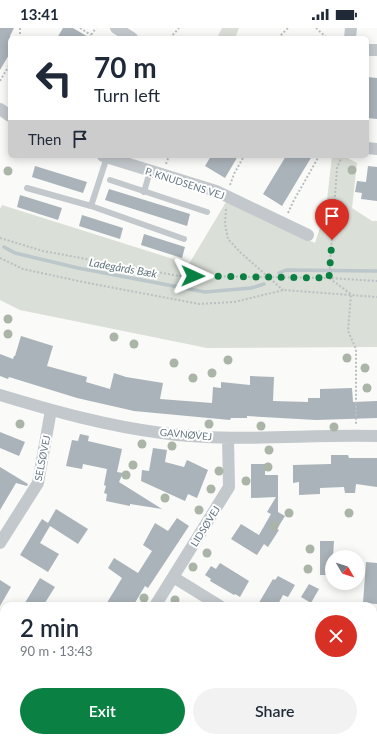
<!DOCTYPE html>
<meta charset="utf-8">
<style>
:root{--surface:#fff;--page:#f2f2f3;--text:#1f2937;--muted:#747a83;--accent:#0b8043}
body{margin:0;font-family:Lato,sans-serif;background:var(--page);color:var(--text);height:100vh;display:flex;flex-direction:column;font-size:15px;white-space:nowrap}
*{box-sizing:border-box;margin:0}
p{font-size:13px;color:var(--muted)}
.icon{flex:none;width:22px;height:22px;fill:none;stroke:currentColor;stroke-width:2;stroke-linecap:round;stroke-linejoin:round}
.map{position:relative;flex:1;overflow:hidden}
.panel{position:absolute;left:0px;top:574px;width:377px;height:140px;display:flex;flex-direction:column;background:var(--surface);border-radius:12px 12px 0 0;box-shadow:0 2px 10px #0003}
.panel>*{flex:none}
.top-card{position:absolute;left:8px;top:8px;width:361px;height:122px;border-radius:6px;box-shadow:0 2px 10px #0003;background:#fff;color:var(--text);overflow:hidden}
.needle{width:26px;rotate:129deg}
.buttons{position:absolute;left:325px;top:522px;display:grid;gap:8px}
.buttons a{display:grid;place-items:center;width:40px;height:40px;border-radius:50%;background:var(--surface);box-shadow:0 2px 10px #0003;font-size:20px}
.pin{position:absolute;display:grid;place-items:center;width:34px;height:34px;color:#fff;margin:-41px -17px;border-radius:50% 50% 50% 0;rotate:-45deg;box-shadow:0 0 4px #0007}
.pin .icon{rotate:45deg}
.me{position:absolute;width:44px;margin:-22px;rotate:91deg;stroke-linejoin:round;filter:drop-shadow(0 0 3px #0008)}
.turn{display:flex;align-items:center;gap:14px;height:84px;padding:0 20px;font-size:18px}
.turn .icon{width:52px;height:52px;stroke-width:2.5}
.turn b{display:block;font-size:28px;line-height:34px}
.then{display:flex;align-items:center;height:38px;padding:0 20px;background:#0003;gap:8px;font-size:15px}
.round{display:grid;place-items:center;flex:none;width:42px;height:42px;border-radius:21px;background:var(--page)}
.overview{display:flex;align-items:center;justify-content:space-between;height:68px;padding:0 20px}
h1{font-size:24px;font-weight:600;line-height:30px}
.primary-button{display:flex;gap:8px;margin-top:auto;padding:8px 20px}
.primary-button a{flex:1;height:46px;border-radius:24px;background:var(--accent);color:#fff;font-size:16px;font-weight:600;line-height:46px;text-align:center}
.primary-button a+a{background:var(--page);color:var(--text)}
.status{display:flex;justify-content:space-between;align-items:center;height:28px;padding:0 20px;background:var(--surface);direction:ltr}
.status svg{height:11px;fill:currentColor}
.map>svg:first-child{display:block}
.green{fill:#dadfd7}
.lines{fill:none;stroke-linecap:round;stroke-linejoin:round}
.stream{stroke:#bbc7cb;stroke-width:3.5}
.building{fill:#aab3b9}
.path{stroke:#bbbfc2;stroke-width:2;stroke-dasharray:2 2;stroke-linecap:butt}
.lane{stroke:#c3c8cc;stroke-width:6}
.street{stroke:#c3c8cc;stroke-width:12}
.tree{fill:#aab4a7}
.route{stroke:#0b8043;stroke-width:7;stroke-dasharray:0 12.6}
.labels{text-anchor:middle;stroke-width:4;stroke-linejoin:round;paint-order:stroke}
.street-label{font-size:10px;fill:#657683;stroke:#fff}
.water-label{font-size:11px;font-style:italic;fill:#60757c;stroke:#fff}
</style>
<div class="status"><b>13:41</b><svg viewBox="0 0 49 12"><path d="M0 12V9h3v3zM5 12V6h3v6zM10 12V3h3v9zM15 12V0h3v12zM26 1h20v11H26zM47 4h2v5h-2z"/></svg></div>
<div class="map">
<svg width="377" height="714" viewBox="0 0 377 714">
<rect width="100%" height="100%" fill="#fafaf8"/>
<path class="green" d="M222,0H239L235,10H217Z
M332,128H344L357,135L352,180L372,193H377V319L207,320L20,282L0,272V181L2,177L189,236L226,174L315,215L326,181Z"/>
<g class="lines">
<path class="stream" d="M4,219L15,225L78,240L205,264L251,260L264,256
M279,245L286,242L377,243"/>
</g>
<path class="building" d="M0,0H14L10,8V25L0,42Z
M63,0H73L90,10H57Z
M367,49L377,50V91L367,90Z
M211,128H238L225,150L205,138Z
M286,128H312L282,178L263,166Z
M35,138L87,154L83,165L32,149Z
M368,138L377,139V173L361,171L362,165L355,164L357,153L366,154Z
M109,161L190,186L187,198L105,172Z
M20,167L62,180L58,192L17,179Z
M82,187L123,200L120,211L79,198Z
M144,206L185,219L182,230L141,217Z
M21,308L53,318L47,338L87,349L86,354L110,361L114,345L126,349L163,355L160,371L212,375L213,359L221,360V354L250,357V348L274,349L273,373L308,374V370H320V361L352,360L353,374L377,373V390L316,392L247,388V390H231L230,392L134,383L77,370L9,349L8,351L0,348V326L13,331L14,328H15Z
M0,404L25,414L19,428L0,420Z
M80,406L89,408L88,413L122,421L117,444L123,445L119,454L162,481L130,476V478L106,473L107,466L104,465L106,458L104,457L107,441L83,436L82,441L66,438L72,412L78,413Z
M153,420L167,422L165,434L184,439L187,432L208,442L197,470L188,466L185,473L141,453L142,442L149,443Z
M331,427H348L349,430H377V459L356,456L355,465H345L344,459L320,460V466L299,467V454L293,455V437L331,436Z
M251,436H265V447H278V484L285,488L277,501L279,502L268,519L264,516L257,527L231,511L241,496L259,507L271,486L267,484L276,469L251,470Z
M0,439L28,456L27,458L16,455L0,482Z
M56,481L88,501L78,516L50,498L40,515L59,526L48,544L20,527L42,491L48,495Z
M177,490L189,498L148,560L145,558L133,578H105L122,550L108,540L114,530L138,545L152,523L143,517L155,495L168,503Z
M320,513H334L332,547H320Z
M366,534L377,535V576L363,575Z
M220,535L249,553L240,569L235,566L234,567L210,553L211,551L205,547L211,538L216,541Z
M278,548L295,557L288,569L283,567L277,578H257L273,551L275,552Z
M40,550L55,559L43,578H23Z
M0,552L11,559L0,578Z
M309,556L319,561L311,575L301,569Z"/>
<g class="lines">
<path class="path" d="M80,0L91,7
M316,0L327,10
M20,10V0
M89,10L96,0
M170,10L179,0
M278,10L288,0
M0,53L10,36
M342,128L337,140L329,250L351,266L348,303L356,321V397
M166,136L169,128
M230,157L234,146L244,128
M226,181L225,196L228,211L240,224L283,262
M288,185L293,174L319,128
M0,210L43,223L179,248L329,250L377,253
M0,230L23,241L83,254L199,276L234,274L284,262L377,269"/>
<path class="lane" d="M110,152L207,184
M27,160L91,178L184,211
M144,164L150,143
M91,178L107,129"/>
<path class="street" d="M116,0L132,10
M350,10L351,0
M367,22H377
M0,81L10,88
M367,120L377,121
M103,128L216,163L308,207
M0,367C53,383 107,398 162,405C233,415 306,406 377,408
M0,515L38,455L51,382
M173,549L220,578
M155,578L229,459L228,410
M373,595L377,596
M0,664L4,667
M373,671L377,674
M75,710L82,714"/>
</g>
<g class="tree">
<circle cx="352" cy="142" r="4.5"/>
<circle cx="8" cy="143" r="4.5"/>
<circle cx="8" cy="291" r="4.5"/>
<circle cx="8" cy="306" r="4.5"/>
<circle cx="114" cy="309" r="4.5"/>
<circle cx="134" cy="316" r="4.5"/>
<circle cx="347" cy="330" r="4.5"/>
<circle cx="228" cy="332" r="4.5"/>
<circle cx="174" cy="335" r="4.5"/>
<circle cx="365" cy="340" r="4.5"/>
<circle cx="212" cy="345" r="4.5"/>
<circle cx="193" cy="350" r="4.5"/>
<circle cx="367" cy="360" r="4.5"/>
<circle cx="20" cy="396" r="4.5"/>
<circle cx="209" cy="396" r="4.5"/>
<circle cx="261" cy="398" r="4.5"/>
<circle cx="334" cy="399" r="4.5"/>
<circle cx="142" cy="416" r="4.5"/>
<circle cx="172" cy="418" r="4.5"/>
<circle cx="269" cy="422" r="4.5"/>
<circle cx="133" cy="437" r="4.5"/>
<circle cx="268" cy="439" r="4.5"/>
<circle cx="219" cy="443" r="4.5"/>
<circle cx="126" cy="447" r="4.5"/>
<circle cx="246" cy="453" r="4.5"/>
<circle cx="211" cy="461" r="4.5"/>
<circle cx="165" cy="470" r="4.5"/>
<circle cx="199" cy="482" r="4.5"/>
<circle cx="289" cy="485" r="4.5"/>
<circle cx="349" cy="485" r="4.5"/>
<circle cx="274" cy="498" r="4.5"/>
<circle cx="310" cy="521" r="4.5"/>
<circle cx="207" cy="525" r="4.5"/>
<circle cx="193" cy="539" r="4.5"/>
<circle cx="308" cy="541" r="4.5"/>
<circle cx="144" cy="570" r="4.5"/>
<circle cx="175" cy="572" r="4.5"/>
</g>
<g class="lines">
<path class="route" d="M193,248L329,250L332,212"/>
</g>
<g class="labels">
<g class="street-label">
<text transform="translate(185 155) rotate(18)" y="4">P. KNUDSENS VEJ</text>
<text transform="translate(186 406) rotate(5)" y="4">GAVNØVEJ</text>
<text transform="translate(42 430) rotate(-79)" y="4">SELSØVEJ</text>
<text transform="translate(205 498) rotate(-58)" y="4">LIDSØVEJ</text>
</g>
<g class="water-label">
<text transform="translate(123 240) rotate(10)" y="4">Ladegårds Bæk</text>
</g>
</g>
</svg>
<div class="buttons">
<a><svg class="needle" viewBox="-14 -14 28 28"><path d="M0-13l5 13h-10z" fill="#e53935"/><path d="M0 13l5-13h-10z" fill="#747a83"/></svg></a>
</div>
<div class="pin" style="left:332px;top:212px;background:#d93025"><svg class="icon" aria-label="arrive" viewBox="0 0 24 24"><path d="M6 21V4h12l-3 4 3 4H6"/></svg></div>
<svg class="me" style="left:193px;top:248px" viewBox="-20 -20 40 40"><path d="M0-17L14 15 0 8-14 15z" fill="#0b8043" stroke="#fff" stroke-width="4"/></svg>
<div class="top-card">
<div class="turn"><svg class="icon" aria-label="left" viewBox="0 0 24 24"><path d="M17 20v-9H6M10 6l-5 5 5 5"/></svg><div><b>70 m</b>Turn left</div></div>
<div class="then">Then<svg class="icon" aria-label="arrive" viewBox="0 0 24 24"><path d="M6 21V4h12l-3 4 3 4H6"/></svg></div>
</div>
<section class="panel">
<div class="overview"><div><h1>2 min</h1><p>90 m · 13:43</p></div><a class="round" style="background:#d93025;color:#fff"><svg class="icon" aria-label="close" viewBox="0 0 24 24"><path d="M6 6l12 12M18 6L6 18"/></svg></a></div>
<div class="primary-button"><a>Exit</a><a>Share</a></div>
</section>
</div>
